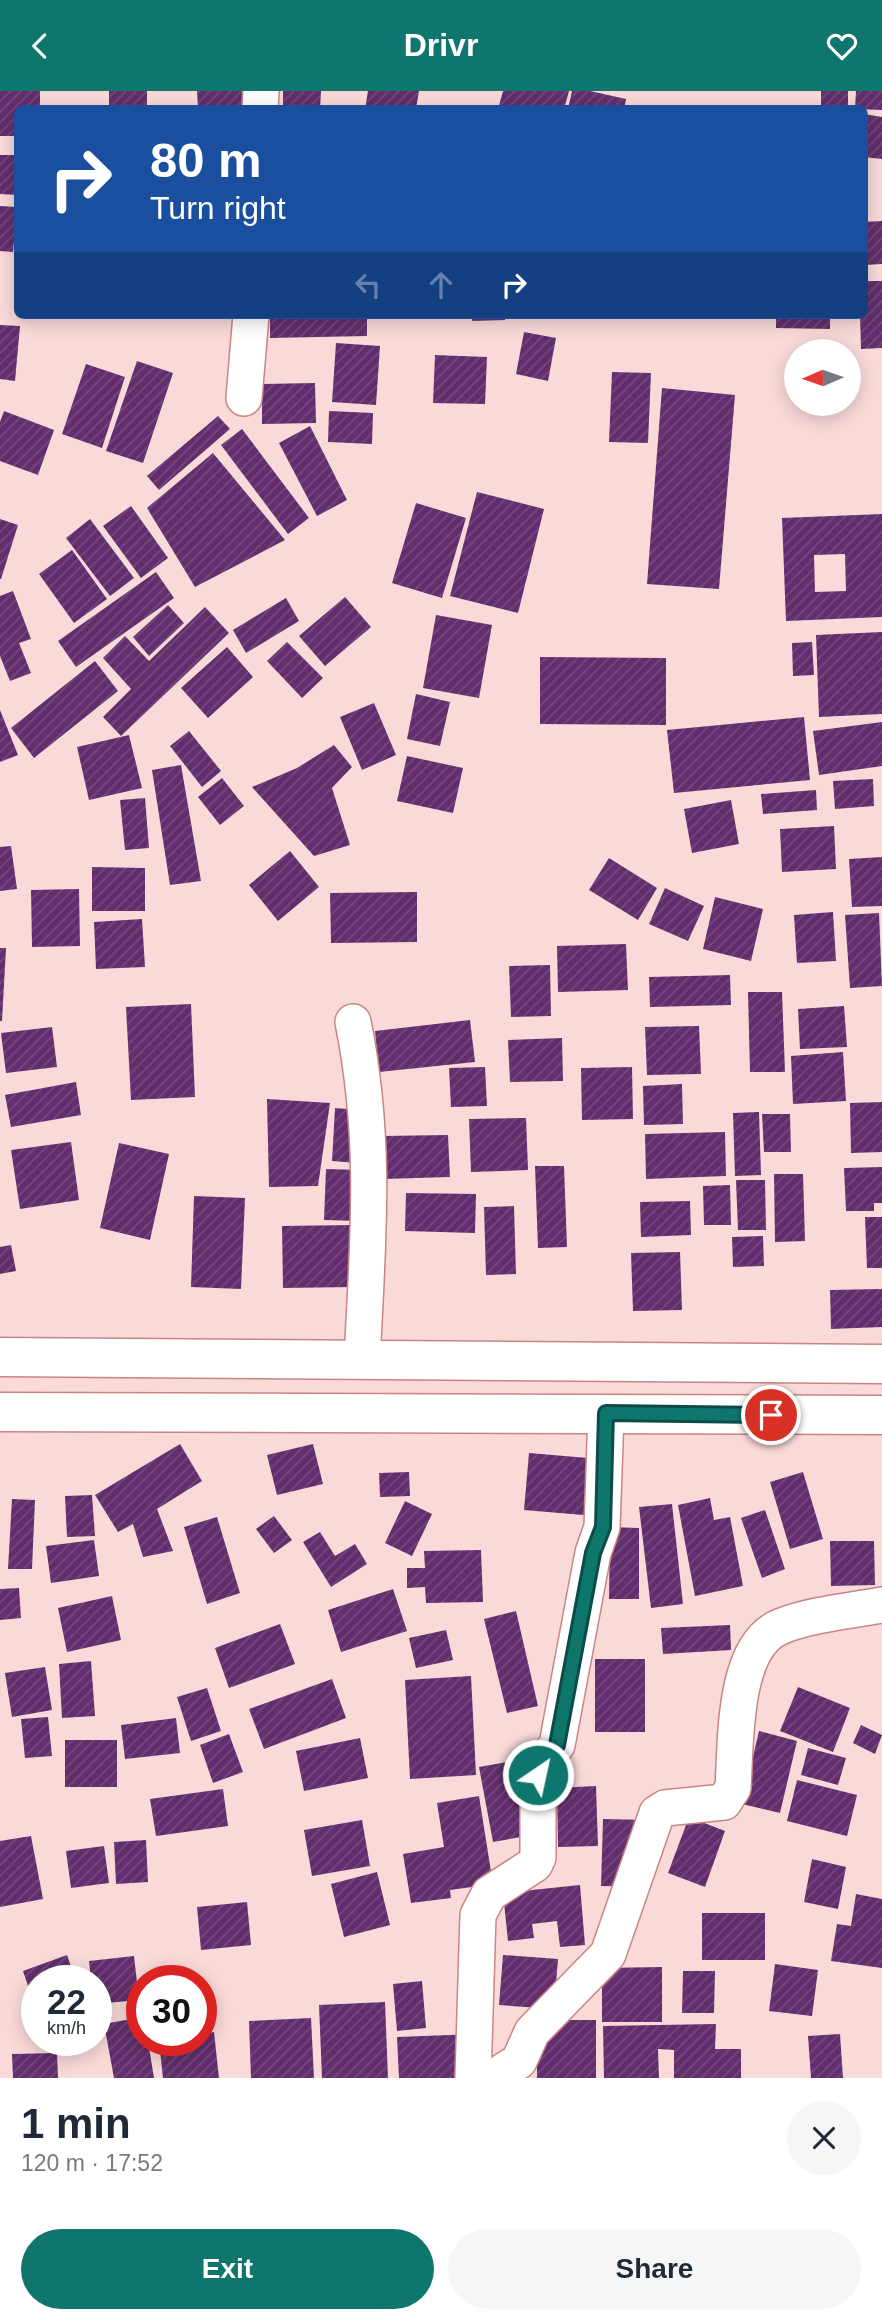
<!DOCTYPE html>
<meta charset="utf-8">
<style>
:root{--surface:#fff;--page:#f6f6f7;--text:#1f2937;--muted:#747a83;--accent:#0f766e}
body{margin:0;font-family:Arial,sans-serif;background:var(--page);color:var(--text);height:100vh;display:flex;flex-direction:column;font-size:26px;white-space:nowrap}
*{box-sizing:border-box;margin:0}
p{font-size:23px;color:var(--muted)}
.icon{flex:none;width:38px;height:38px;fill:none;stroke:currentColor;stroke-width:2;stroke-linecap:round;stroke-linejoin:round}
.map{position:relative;height:1987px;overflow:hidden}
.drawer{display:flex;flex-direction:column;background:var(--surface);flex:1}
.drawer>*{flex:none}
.top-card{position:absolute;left:14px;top:14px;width:854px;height:214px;border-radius:10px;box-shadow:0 4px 18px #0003;background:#1a4fa0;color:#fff;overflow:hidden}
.needle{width:46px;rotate:268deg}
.tools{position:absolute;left:784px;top:248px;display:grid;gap:14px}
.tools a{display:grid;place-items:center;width:77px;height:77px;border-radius:50%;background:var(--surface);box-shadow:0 4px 18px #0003;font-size:35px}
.speed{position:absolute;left:21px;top:1874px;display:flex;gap:14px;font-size:35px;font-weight:700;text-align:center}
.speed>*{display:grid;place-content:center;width:91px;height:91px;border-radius:50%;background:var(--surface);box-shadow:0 4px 18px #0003;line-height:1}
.speed small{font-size:18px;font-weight:400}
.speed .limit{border:10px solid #d22;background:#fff;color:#111}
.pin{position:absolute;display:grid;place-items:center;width:60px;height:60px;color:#fff;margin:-30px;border:4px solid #fff;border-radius:50%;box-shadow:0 2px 7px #0007}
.me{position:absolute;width:77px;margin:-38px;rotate:34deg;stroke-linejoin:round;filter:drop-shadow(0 0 5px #0008)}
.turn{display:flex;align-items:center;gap:24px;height:147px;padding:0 21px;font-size:32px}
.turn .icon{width:91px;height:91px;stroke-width:2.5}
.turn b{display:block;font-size:49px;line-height:60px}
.lanes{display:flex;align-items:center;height:66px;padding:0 21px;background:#0003;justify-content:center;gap:35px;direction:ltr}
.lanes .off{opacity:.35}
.round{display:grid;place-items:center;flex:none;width:74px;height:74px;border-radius:37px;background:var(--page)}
.summary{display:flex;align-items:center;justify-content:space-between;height:119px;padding:0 21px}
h1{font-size:42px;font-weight:700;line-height:52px}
.action{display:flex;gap:14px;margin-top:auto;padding:14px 21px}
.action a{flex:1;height:80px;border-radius:42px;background:var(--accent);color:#fff;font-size:28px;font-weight:700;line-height:80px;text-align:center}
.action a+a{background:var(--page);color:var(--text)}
header{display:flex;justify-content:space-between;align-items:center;height:91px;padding:0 21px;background:var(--accent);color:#fff;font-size:32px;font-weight:700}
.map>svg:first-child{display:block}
.building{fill:url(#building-hatch);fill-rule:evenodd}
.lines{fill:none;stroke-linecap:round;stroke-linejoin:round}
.minor-casing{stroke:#ca8483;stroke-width:38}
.tertiary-casing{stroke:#ca8483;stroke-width:41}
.minor{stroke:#fff;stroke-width:35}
.tertiary{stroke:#fff;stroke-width:38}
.route-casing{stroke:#0a4d48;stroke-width:18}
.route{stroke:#0f766e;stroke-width:12}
</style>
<header><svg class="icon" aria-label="back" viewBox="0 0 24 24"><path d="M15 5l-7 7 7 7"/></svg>Drivr<svg class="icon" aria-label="heart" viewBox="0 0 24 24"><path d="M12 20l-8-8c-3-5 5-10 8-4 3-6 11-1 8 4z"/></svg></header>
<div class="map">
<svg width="882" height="1987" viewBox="0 0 882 1987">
<defs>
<pattern id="building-hatch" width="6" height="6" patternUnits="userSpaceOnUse" patternTransform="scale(1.75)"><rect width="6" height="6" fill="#622e6d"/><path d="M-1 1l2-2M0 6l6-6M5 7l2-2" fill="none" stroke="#74497c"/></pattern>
</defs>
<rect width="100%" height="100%" fill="#f9dad9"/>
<path class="building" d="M0,0H40V18H18V45H0Z
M109,0H147V18H109Z
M197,0H246L247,18H198Z
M283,0H321L320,18H283Z
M368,0H419L416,18H365Z
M503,0H569L564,18H498Z
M572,0H590L626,8L624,18H568Z
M821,0H848V14L821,15Z
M856,0H882V19L855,18Z
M864,23L882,26V68L864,66Z
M0,64H18V104L0,103Z
M0,115L17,116L13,161L0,160Z
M882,130V173L864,174V131Z
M864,190H882V257L861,258L860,224H864Z
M270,224H367V245L270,247Z
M472,224H505V229L472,230Z
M776,224H830V238L776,237Z
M0,234L20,235L15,290L0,288Z
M524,241L556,247L548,290L516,283Z
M336,252L380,255L376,314L332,311Z
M435,264L487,266L485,313L433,312Z
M137,270L173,282L143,372L106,360Z
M86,273L125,286L102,357L62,343Z
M612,281L651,282L648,352L609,351Z
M315,292L316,332L262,333V293Z
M662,297L735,304L719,498L647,493Z
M4,320L54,339L38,384L0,370V331Z
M329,320L373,322L372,353L328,351Z
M218,325L230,338L159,399L147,385Z
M310,335L347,409L317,425L279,352Z
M242,338L309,427L288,443L221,354Z
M213,362L285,449L195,496L147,417Z
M477,401L544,418L518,522L450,505Z
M416,412L466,427L442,507L392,492Z
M131,415L168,467L141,487L103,435Z
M882,423V526L786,530L782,427ZM845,463L846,500L815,501L814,464Z
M0,428L18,434L1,488H0Z
M90,428L134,487L110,505L66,447Z
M72,459L107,508L74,532L39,483Z
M156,481L174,507L76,576L58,550Z
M13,500L31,548L19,552L31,582L10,590L0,565V505Z
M345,506L371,536L325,575L299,545Z
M286,507L299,530L246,562L233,539Z
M168,514L184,532L149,565L133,546Z
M205,516L229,542L121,645L103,626L131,598L103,567L125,545L149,570Z
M436,524L492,534L479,607L423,597Z
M882,541V623L819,626L816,544Z
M287,551L323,587L302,607L267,570Z
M812,551L814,584L793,585L792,552Z
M227,556L253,586L208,627L181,597Z
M540,566L666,567V634L540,633Z
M95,570L118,600L34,667L11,637Z
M416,603L450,611L440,655L407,648Z
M374,612L396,664L362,679L340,626Z
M0,619L18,664L0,671Z
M804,626L810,689L674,702L667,639Z
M882,631V675L819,684L813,640Z
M189,640L221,680L202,696L170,655Z
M129,644L142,697L89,709L77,656Z
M334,654L352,676L332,697L350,754L314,765L252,696L297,677Z
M407,665L463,677L453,722L397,710Z
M181,674L201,790L170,794L152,679Z
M222,687L244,715L220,734L198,706Z
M873,688L874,715L835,718L833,690Z
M816,699L817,719L763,723L761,703Z
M145,707L149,757L125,759L120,709Z
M731,709L739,753L692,762L684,718Z
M834,735L836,778L782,781L780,738Z
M11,755L17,798L0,800V756Z
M290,760L319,796L278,830L249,794Z
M882,766V815L852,816L849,768Z
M609,767L657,797L638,829L589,799Z
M92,776L145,777V820H92Z
M665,797L704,815L688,850L649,833Z
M79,798L80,855L32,856L31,799Z
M417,801V851L331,852L330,802Z
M715,806L763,818L751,870L703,858Z
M833,821L836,870L797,872L794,824Z
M879,822L882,895L850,897L845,824Z
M142,828L145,876L96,878L94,831Z
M626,853L628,899L558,901L557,855Z
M0,857H6L2,930H0Z
M550,874L551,925L511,926L509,875Z
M730,884L731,914L650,916L649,886Z
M748,901H782L785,981H750Z
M191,913L195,1006L131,1009L126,916Z
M844,915L847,956L800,958L798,918Z
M470,929L475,971L379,981L375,940Z
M699,935L701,983L647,984L645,936Z
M52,936L57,976L6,982L1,942Z
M562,947L563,990L510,991L508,949Z
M843,961L846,1010L793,1013L791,965Z
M485,976L487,1015L451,1016L449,977Z
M632,976L633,1028L582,1029L581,977Z
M76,991L81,1024L11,1036L5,1004Z
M682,993L683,1033L644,1034L643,995Z
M267,1008L330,1012L318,1095L269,1096Z
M882,1011V1061L851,1062L850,1012Z
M335,1017L361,1019L357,1072L332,1070Z
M759,1021L761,1084L735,1085L733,1022Z
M762,1023H790L791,1061H764Z
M526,1027L528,1079L471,1081L469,1028Z
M725,1041L726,1085L646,1088L645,1043Z
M448,1044L450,1086L384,1088L383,1045Z
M71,1051L79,1109L20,1118L11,1059Z
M119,1052L169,1063L150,1149L100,1137Z
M535,1075H564L567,1156L538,1157Z
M882,1076V1112H874V1120H846L844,1077Z
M326,1078L362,1079L360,1130L324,1129Z
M774,1083H803L805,1150L775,1151Z
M736,1089H765L766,1139H738Z
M730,1094L731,1134H704L703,1095Z
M406,1102L476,1103L475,1142L405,1140Z
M194,1105L245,1107L241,1198L191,1196Z
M690,1110L691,1144L641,1146L640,1111Z
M514,1115L516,1183L486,1184L484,1116Z
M865,1126H882V1177H867Z
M352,1134L353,1196L283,1197L282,1135Z
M763,1145L764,1175L733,1176L732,1146Z
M11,1154L16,1180L0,1183V1156Z
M680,1161L682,1219L633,1220L631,1162Z
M882,1198V1236L831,1238L830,1199Z
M180,1353L202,1390L157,1418L173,1460L143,1466L133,1433L118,1441L95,1404Z
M313,1353L323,1393L277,1404L267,1364Z
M529,1362L600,1368L595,1425L524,1419Z
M409,1381L410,1405L380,1406L379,1382Z
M803,1381L823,1448L790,1458L770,1391Z
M92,1404L95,1445L67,1446L65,1405Z
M710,1407L714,1429L730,1426L743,1495L695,1505L678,1414Z
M12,1408L35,1409L32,1478H8Z
M405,1410L432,1423L412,1465L385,1452Z
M672,1413L683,1513L651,1517L639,1416Z
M765,1419L785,1478L762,1487L741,1427Z
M274,1425L292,1449L274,1462L256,1438Z
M217,1426L240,1502L207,1513L184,1436Z
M610,1436L639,1437V1508H609Z
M320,1441L335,1465L355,1453L367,1473L331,1496L303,1451Z
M94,1449L99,1485L51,1492L46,1455Z
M830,1450H874L875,1494L831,1495Z
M481,1459L483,1511L426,1512L425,1496L407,1497V1477H425L424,1460Z
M19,1497L21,1527L0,1529V1498Z
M393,1498L407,1540L341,1561L328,1519Z
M112,1505L121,1549L67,1561L58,1517Z
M516,1520L538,1615L507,1622L484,1528Z
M280,1533L295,1573L229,1597L215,1557Z
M730,1534L731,1559L663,1563L661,1537Z
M446,1539L453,1569L416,1577L409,1547Z
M595,1568H645V1641H595Z
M91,1570L95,1625L62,1627L59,1573Z
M45,1576L52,1619L12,1626L5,1582Z
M471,1585L476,1684L410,1688L405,1589Z
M332,1588L346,1627L264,1658L249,1618Z
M798,1596L850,1617L833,1661L780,1640Z
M207,1597L221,1640L191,1650L177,1606Z
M48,1626L52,1665L25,1667L21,1628Z
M176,1627L180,1662L125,1668L121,1634Z
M861,1634L882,1644L875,1663L853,1652Z
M759,1640L797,1650L780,1722L742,1713Z
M229,1643L243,1681L213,1692L200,1654Z
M360,1647L368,1687L304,1700L296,1660Z
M65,1649H117V1696H65Z
M808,1657L846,1667L838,1694L801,1684Z
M519,1669L532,1744L493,1751L479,1676Z
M797,1689L857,1704L847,1745L787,1730Z
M596,1695L598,1755L558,1756L557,1697Z
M223,1698L228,1735L156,1745L150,1708Z
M479,1705L493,1793L450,1799L451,1807L411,1812L403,1763L444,1756L437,1712Z
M689,1726L725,1740L705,1796L668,1782Z
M603,1728L647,1729L646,1796L601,1795Z
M362,1729L370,1775L312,1785L304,1739Z
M31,1745L43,1808L0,1816V1750Z
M146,1749L148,1791L116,1793L114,1751Z
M104,1755L109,1792L71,1797L66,1760Z
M812,1768L846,1776L838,1818L804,1811Z
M377,1781L390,1834L344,1846L331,1793Z
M580,1794L585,1854L560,1856L557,1830L532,1833L534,1847L508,1850L503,1802Z
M856,1803L882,1808V1877L831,1870L837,1833L851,1835Z
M247,1811L251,1854L201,1859L197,1816Z
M702,1822H765V1869H702Z
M67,1864L76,1890H37L36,1918L23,1880Z
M503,1864L558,1868L554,1918L499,1914Z
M134,1865L139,1909L96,1913V1890H91L89,1870Z
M775,1873L818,1879L812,1925L769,1920Z
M662,1876V1931H602V1877Z
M683,1880H715L714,1922H682Z
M422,1890L426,1937L397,1940L393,1893Z
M385,1911L388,1987H322L319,1914Z
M142,1926V1950H148L154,1987H114L104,1933Z
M311,1927L314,1987H251L249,1930Z
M537,1929H596V1987H537Z
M716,1933L715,1958H741V1987H674V1959L658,1958L659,1987H604L603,1935Z
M214,1941L219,1987H163L159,1950H201V1943Z
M476,1943L478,1987H399L397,1946Z
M840,1943L843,1987H811L808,1945Z
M57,1962L58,1987H13L12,1963Z"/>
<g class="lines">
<g class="minor-casing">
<path id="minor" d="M260,18L261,0
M244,307L251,224
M353,931C377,1049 368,1150 362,1269
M473,1987L478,1824L489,1803L535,1773L538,1766V1677L557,1654L593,1462L602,1436L606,1323
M493,1987L519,1970L532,1941L608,1863L657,1722L665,1717L724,1711L733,1697C736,1653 732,1553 782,1535C813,1523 850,1520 882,1514"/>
</g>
<g class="tertiary-casing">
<path id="tertiary" d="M0,1266L882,1273
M0,1321L882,1324"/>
</g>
<use href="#minor" class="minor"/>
<use href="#tertiary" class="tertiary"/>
</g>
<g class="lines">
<g class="route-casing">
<path id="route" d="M538,1684V1677L557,1654L593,1462L603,1436L606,1322L771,1324"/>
</g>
<use href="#route" class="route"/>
</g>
</svg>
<div class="tools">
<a><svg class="needle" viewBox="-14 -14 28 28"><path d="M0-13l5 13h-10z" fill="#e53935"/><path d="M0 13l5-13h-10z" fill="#747a83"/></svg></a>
</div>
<div class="speed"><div>22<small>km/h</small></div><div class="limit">30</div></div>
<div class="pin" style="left:771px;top:1324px;background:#d93025"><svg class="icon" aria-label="arrive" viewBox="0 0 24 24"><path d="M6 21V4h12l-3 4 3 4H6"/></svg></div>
<svg class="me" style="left:538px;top:1684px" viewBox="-20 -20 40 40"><circle r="17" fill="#0f766e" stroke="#fff" stroke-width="3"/><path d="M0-11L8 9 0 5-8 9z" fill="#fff"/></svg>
<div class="top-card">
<div class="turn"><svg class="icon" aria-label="right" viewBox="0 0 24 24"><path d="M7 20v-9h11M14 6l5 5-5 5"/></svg><div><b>80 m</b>Turn right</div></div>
<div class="lanes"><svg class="icon off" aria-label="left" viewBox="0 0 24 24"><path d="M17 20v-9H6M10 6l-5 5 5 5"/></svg><svg class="icon off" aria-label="ahead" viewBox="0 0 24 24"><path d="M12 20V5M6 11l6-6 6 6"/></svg><svg class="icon" aria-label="right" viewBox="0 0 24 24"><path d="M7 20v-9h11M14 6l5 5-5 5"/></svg></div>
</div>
</div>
<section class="drawer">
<div class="summary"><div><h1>1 min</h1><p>120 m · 17:52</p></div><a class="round"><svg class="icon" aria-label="close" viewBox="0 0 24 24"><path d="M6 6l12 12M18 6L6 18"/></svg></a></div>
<div class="action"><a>Exit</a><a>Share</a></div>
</section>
